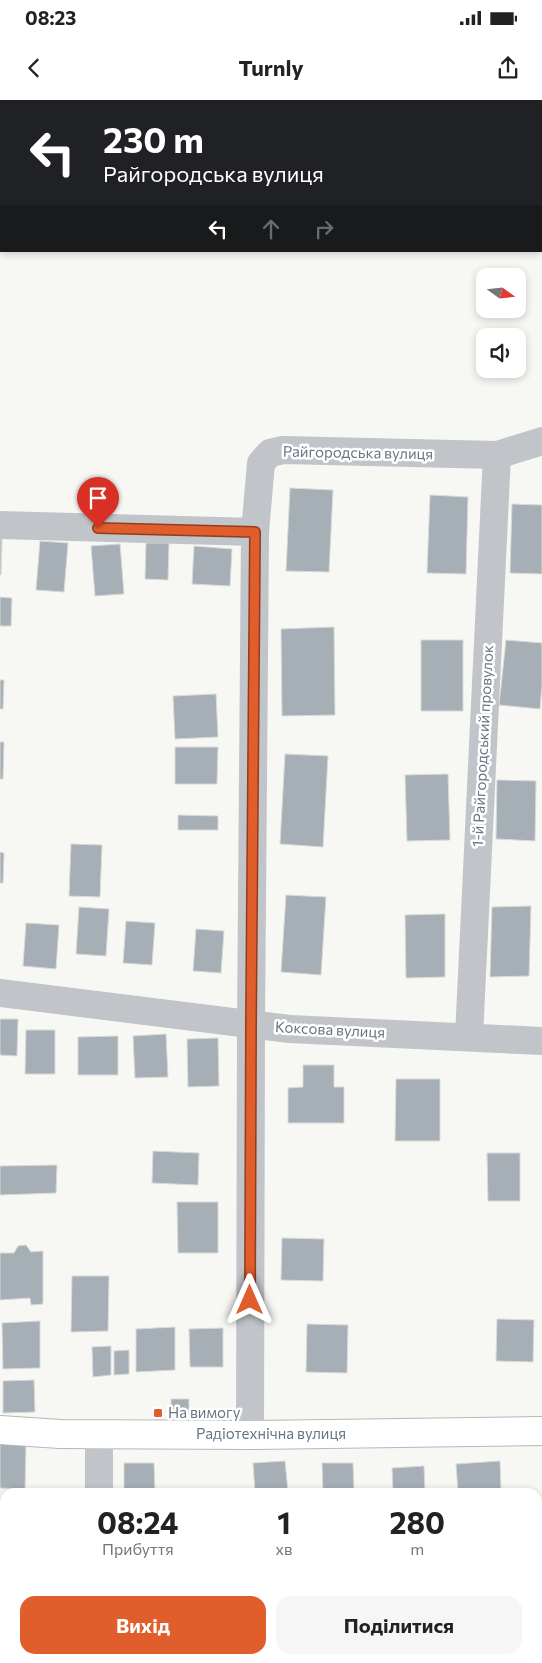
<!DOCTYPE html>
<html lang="uk">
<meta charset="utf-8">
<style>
:root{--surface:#fff;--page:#f6f6f6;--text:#222;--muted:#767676;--accent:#e05d2c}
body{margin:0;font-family:Commissioner,sans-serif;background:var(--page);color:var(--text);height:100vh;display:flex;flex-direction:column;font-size:19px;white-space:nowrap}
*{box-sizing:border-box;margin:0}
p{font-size:16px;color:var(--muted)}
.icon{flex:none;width:28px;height:28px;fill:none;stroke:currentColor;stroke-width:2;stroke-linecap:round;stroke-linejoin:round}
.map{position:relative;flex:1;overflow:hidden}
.panel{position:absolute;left:0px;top:1388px;width:542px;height:176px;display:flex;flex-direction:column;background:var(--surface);border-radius:15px 15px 0 0;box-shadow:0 2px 8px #0003}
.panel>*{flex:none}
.banner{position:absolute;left:0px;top:0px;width:542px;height:152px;box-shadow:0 2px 8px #0003;background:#202124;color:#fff;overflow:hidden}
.needle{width:32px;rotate:105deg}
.fabs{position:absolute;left:476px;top:168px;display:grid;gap:10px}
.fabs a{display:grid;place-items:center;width:50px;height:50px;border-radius:10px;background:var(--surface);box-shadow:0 2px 8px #0003;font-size:25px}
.pin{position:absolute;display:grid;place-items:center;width:42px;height:42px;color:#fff;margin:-51px -21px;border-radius:50% 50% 50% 0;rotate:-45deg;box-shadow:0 0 5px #0007}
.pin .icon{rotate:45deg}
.me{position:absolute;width:55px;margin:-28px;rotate:0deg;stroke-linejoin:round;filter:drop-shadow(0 0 4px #0008)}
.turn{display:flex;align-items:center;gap:18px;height:105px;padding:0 20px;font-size:22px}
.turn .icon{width:65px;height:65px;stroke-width:2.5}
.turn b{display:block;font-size:35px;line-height:42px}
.lanes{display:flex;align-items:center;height:48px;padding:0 20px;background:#0003;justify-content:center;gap:25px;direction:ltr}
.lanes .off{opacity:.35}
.eta{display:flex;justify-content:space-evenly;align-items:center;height:85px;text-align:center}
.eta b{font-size:30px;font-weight:700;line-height:35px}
.cta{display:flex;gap:10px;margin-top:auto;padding:10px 20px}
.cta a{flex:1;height:58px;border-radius:15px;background:var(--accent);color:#fff;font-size:20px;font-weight:700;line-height:58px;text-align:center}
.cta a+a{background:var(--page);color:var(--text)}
.status{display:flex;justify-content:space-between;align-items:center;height:35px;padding:0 25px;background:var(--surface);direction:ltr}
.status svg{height:14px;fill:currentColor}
header{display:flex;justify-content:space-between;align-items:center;height:65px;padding:0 20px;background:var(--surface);font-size:22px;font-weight:700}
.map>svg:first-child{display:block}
.green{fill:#d7dcd4}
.building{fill:#a7afb6;stroke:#d9d9d7}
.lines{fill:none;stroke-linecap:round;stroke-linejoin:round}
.primary-casing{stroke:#b4b8bc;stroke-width:30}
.street{stroke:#c1c4c8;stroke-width:28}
.primary{stroke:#fff;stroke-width:28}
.rail{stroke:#a2a8ae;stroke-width:4;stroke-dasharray:8 4;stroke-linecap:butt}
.route-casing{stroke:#923c1d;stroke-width:12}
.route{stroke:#e05d2c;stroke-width:9}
.poi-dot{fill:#e05d2c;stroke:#fff;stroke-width:2}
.labels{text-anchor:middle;stroke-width:5;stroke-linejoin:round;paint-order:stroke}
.street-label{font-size:15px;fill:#677685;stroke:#fff}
.poi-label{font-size:15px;fill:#677685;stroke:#fff;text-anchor:start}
</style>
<div class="status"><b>08:23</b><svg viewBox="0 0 49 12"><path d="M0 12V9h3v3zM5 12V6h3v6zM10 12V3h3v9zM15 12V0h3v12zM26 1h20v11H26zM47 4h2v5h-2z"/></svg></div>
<header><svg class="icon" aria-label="back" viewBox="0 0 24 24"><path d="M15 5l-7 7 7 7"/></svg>Turnly<svg class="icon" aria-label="share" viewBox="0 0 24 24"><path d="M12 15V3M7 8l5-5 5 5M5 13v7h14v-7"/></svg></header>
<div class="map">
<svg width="542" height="1563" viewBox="0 0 542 1563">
<rect width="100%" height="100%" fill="#f7f7f4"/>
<path class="green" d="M0,0H542V9L541,1H1L0,20Z"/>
<path class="building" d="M290,388L333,390L329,472L286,471Z
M430,395L468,397L466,474L427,473Z
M512,404L542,405V474L510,473Z
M0,439H2L1,475H0Z
M40,441L68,443L64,492L36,490Z
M146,443H169L168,480L145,479Z
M120,444L124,494L95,496L91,446Z
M194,446L232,449L230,486L192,484Z
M0,497L12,498L11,526H0Z
M334,527L335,615L282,616L281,529Z
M421,540H463V611H421Z
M506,540L542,543V585L540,609L499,605Z
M0,580H4L3,609H0Z
M216,594L218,637L175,639L173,596Z
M0,642H4L3,679H0Z
M175,647H218L217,684H175Z
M285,654L328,656L323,747L280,744Z
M448,674L450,740L407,741L405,675Z
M497,680L536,681L535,741L496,739Z
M178,715L218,716V730H178Z
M71,744L102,745L100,797L69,796Z
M0,752L4,753L3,783H0Z
M286,795L326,797L321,875L281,872Z
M531,806L529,876L490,877L492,807Z
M79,807L109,809L106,856L76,854Z
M445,814V877L406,878L405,815Z
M126,821L155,823L152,865L123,863Z
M26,823L59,825L56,869L23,866Z
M196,829L224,831L221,873L193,871Z
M0,919H18L17,956L0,955Z
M26,930H55V974H25Z
M166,934L168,977L135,978L133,936Z
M118,936V975H78V937Z
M218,938L219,986L188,987L187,939Z
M303,965H334V987H344V1023H288V988L303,987Z
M396,979H440V1041H395Z
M153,1051L199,1053L198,1085L152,1083Z
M487,1053H520V1101H488Z
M57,1065L56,1093L0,1095V1066Z
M177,1102H218V1153H178Z
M282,1138L324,1139L323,1181L281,1180Z
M26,1145L31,1152L43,1151V1204L31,1205L30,1198L0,1200V1153H14L18,1146Z
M72,1176H109L108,1231L71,1232Z
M497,1219L534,1220L533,1262L496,1261Z
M40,1221V1268L3,1269L2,1223Z
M307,1224L348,1225L347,1273L306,1272Z
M175,1227V1270L136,1272V1229Z
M223,1228V1267H190L189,1229Z
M111,1246V1275L93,1277L92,1247Z
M129,1250V1274L114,1275V1251Z
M34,1280L35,1312L3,1313V1281Z
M171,1299H189V1315L171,1316Z
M0,1342L26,1343L25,1389L0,1388Z
M285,1361L288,1392H255L253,1363Z
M500,1361L501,1392H458L456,1364Z
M124,1363H154L155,1391H124Z
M322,1363H353L354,1392H323Z
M424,1366L425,1392H393L392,1368Z
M115,1559H151V1560Z"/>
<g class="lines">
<g class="primary-casing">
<path id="primary" d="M0,1330L60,1334L250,1335L542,1331"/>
</g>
<path class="street" d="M0,425L255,432L261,363L270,353L283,350L497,355L542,341
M0,893L290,929L542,941
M469,937L497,355
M250,1335L251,924L255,432
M99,1392V1334
M99,1563V1559"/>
<use href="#primary" class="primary"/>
<path class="rail" d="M541,64H542
M0,70H1
M541,77H542
M0,82H1"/>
</g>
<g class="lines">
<g class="route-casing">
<path id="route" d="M98,428L255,432L251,924L250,1200"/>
</g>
<use href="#route" class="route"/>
</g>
<rect class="poi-dot" x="153" y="1308" width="10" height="10" rx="2.5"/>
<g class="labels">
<g class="street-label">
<text transform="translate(358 353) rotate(1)" y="5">Райгородська вулиця</text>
<text transform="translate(483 646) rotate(-87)" y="5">1-й Райгородський провулок</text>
<text transform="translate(330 930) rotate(3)" y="5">Коксова вулиця</text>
<text x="271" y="1339">Радіотехнічна вулиця</text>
</g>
<g class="poi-label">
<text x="168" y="1318">На вимогу</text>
</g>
</g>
</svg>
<div class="fabs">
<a><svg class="needle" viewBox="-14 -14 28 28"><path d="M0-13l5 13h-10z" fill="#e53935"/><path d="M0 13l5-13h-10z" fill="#767676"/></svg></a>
<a><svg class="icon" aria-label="sound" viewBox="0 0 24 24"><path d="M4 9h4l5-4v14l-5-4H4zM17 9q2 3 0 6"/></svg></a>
</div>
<div class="pin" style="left:98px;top:428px;background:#d93025"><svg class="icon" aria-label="arrive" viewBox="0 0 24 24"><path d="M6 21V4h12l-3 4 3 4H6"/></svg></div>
<svg class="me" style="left:250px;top:1200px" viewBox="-20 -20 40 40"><path d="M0-17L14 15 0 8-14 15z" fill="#e05d2c" stroke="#fff" stroke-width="4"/></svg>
<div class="banner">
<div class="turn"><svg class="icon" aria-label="left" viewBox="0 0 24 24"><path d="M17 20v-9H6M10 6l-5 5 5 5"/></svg><div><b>230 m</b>Райгородська вулиця</div></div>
<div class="lanes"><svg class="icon" aria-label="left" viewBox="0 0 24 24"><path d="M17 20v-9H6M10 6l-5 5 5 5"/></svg><svg class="icon off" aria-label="ahead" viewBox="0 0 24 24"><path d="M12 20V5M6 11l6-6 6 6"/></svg><svg class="icon off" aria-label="right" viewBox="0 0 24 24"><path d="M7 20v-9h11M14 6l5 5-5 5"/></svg></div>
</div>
<section class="panel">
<div class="eta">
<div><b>08:24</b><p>Прибуття</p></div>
<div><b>1</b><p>хв</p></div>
<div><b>280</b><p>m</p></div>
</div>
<div class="cta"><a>Вихід</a><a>Поділитися</a></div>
</section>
</div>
